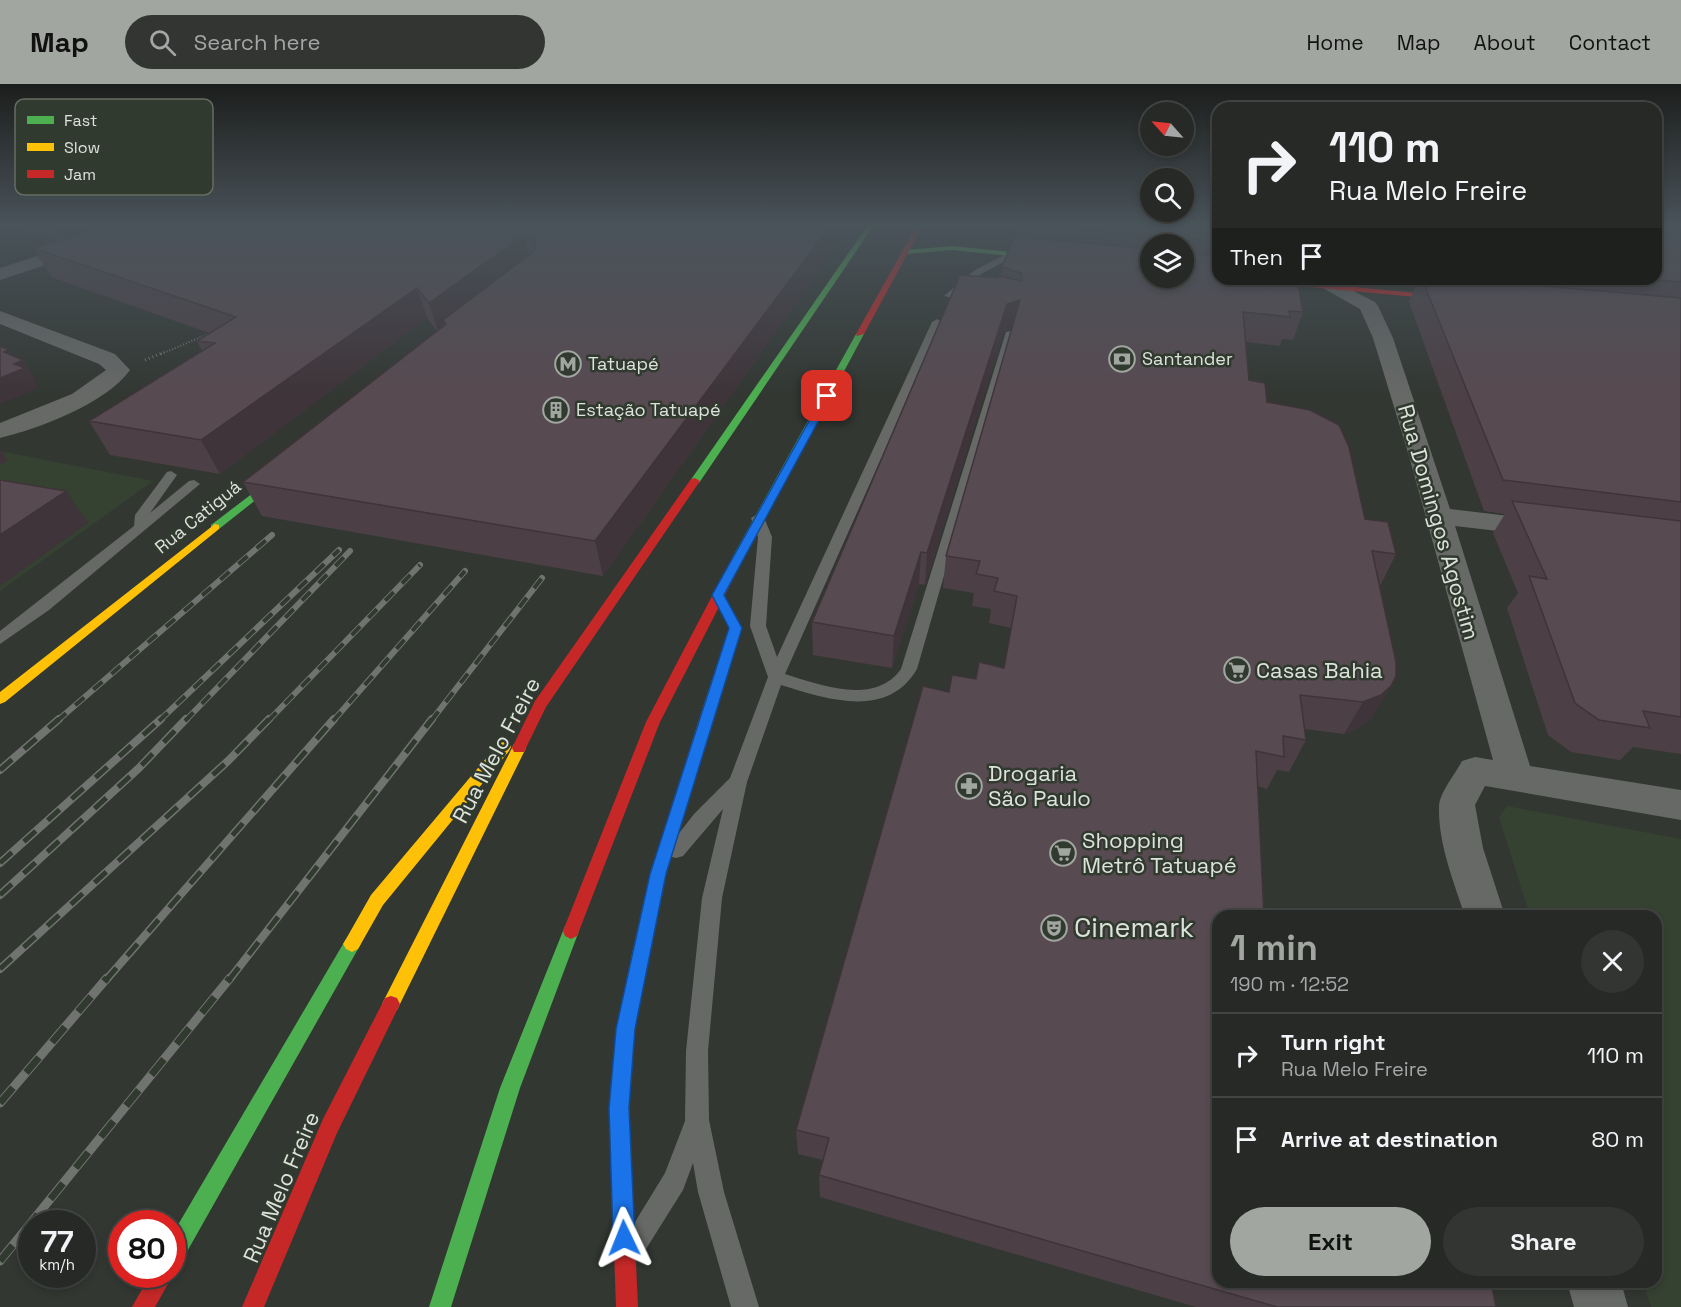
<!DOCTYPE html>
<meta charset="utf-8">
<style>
:root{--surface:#262926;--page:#323532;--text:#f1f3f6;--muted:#a4a6a7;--line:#424543;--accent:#a1a6a0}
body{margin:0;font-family:"Space Grotesk",sans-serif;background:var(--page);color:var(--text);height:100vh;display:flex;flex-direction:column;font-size:22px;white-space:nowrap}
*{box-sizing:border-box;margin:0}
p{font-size:20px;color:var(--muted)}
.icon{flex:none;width:33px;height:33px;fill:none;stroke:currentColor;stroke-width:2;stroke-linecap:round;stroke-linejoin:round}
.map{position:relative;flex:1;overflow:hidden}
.side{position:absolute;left:1212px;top:826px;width:450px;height:378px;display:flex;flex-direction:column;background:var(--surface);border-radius:18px;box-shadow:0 3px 9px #0003,0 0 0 2px var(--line)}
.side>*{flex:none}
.hud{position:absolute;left:1212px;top:18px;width:450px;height:183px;border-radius:18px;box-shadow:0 3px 9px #0003,0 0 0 2px var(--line);background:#262926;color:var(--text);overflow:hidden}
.needle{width:39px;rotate:297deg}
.fabs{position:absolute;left:1140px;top:18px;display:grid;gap:12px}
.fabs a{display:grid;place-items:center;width:54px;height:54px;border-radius:50%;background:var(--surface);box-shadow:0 3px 9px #0003,0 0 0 2px var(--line);font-size:30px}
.speed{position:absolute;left:18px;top:1126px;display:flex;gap:12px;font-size:30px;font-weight:700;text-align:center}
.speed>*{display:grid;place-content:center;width:78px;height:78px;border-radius:50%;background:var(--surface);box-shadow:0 3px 9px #0003,0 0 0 2px var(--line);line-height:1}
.speed small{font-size:15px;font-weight:400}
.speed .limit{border:9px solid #d22;background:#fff;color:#111}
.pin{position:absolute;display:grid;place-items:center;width:51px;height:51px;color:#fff;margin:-26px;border-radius:12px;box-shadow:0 3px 9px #0006}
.me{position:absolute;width:66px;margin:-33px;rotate:358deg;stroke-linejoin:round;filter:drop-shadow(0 0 4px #0008)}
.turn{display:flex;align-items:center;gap:21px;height:126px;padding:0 18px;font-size:27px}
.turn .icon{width:78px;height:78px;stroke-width:2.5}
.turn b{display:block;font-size:42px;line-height:51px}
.then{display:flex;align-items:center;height:57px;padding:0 18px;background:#0003;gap:12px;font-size:22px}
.round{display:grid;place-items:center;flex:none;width:63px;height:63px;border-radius:32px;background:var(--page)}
.summary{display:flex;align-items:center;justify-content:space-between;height:102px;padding:0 18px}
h1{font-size:36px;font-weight:600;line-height:45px;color:var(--accent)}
.primary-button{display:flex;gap:12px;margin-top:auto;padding:12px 18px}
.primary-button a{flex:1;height:69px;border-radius:36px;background:var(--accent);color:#111;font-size:24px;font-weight:600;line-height:69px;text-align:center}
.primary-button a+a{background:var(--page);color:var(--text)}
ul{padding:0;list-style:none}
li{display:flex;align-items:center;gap:18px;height:84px;padding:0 18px;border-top:2px solid var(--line)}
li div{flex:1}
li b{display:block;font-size:22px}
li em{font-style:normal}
header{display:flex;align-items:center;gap:36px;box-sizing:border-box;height:84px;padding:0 30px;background:var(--accent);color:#111}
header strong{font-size:28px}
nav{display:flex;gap:33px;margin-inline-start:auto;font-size:21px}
.search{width:420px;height:54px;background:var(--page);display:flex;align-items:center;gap:15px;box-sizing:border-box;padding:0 21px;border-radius:33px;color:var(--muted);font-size:22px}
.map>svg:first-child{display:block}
.built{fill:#354131}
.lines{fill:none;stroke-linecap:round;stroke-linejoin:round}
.path-far1{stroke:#727471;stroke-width:2;stroke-dasharray:1 2;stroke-linecap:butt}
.path{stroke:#727471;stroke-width:3;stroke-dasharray:1 3;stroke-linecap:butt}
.lane{fill:#676967;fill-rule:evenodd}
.street{fill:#676967;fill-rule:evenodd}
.fast{fill:#4caf50;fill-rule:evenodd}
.slow{fill:#ffc107;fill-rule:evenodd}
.jam{fill:#c62828;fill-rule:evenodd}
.rail-far2-casing{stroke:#717370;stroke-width:6}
.rail-far1-casing{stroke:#717370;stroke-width:8}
.rail-casing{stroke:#717370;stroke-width:9}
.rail-far2{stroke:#313a2f;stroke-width:4;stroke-dasharray:12;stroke-linecap:butt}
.rail-far1{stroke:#313a2f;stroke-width:5;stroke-dasharray:16;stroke-linecap:butt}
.rail{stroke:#313a2f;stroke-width:7;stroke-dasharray:20;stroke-linecap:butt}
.wall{fill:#4c4046;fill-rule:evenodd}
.shaded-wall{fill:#3e3439}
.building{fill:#584a51;stroke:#3e3439;stroke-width:1.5}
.route{fill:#1a73e8;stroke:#114b97;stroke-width:1.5}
.labels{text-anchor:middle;stroke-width:5;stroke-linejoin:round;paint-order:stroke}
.far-poi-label{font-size:18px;fill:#dde2db;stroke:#313a2f;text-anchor:start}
.far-street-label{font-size:18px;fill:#dde2db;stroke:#313a2f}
.street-label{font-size:22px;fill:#dde2db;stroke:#313a2f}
.poi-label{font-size:22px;fill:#dde2db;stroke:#313a2f;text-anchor:start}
.near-poi-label{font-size:27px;fill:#dde2db;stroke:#313a2f;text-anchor:start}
.key{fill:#313a2f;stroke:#656c63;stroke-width:1.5}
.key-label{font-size:16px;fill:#dde2db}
</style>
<header>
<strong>Map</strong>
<div class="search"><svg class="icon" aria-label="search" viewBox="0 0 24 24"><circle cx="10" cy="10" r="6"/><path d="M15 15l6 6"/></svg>Search here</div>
<nav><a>Home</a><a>Map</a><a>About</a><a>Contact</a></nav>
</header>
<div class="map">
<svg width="1681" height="1223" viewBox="0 0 1681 1223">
<rect width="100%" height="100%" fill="#323732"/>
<path class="built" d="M0,367L153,397L0,507Z
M1507,722L1681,755V1223H1651L1643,1199L1656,1198V832H1530L1499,733Z"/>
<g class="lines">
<path class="path-far1" d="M161,270L213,248"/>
<path class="path" d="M145,276L164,268"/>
<path class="lane" d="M1012,167L1016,170L1015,172L981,190L952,214L944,212L975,186Z
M937,235L942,238L785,590C820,601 875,622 901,585L1006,248L1015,246L917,585C887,636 827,615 781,601L747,698L722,814L708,967L709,1036L724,1108L759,1223H731L698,1108L693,1079L683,1106L646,1165L637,1169L628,1165L624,1156L665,1089L685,1037L686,967L702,814L723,725L683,772L676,774L669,772L666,766L694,730L730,694L768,593L750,542L758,453L751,434L758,430L763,431L772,453L766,542L777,573L932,238Z
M171,387L177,391L150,429L189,397L194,396L200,400L49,526L0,560V547L134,442L135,431L167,388Z"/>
<path class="street" d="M134,141H158L156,145L0,196V184Z
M1307,195H1330L1375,218L1378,222L1393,254L1450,425L1542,436L1552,438L1556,444L1552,450L1542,452L1455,442L1530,682L1681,706V736L1485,702L1475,721L1483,764L1505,832H1465C1454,799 1438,759 1439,723C1439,709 1456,689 1462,677L1475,673L1493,676L1409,372L1373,254L1360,225Z
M0,227L115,270L130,286C107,319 38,345 0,354V339L72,310L106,286L99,280L0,240Z
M1567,1198H1621L1628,1223H1574Z"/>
<path class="fast" d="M868,141H874L699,399H691L690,397Z
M952,162L1051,172L1055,174L1051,176L952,166L906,170L902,168L906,166Z
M860,247L864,250L744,474L742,477H734L732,474L856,250Z
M287,383L292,386L291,388L219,445H211V441Z
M718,507L724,511L741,544L722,608L715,613L708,608L729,544L712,511Z
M571,839L577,842L579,847L520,1004L451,1223H429L500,1004L563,847L565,842Z
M352,852L358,855L361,860L358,865L180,1180L172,1183V1151L346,855Z"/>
<path class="slow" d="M215,440L219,441V445L5,618L0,620V608Z
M715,603L722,608L666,790L649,875L646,881L640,883L634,881L631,875L650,790L708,608Z
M504,658L509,659L511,663L509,667L383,821L358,865L352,868L346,865L343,860L346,855L371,811L499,659Z
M519,659L524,660L526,664L397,926L391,928L385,926L382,920L385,914L512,664L514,660Z"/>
<path class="jam" d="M917,141H923L864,250L857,252L856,250Z
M1243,195H1271L1458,213L1462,215L1458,217L1247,197Z
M695,394L700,397L546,623L524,668H514L512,664L535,617L691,395Z
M738,470L744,474L660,638L579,847L577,852L571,855L565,852L563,847L646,638L732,474Z
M640,867L646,869L649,875L634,945L629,1024L638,1223H616L609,1024L616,945L631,875L634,869Z
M391,912L397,914L400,920L337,1049L264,1223H242L323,1035L385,914Z
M172,1190L173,1191L155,1223H132L150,1191Z"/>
<g class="rail-far2-casing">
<path id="rail-far2" d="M57,637L272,451
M159,637L339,466
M185,637L350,467
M268,637L420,481
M333,637L465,487
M431,637L542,494"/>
</g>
<g class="rail-far1-casing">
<path id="rail-far1" d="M0,686L59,635
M0,779L161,635
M0,811L139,684L186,635
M0,885L229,676L269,635
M106,896L334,635
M229,896L432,635"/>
</g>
<g class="rail-casing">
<path id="rail" d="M0,1019L107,894
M0,1177L230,894"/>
</g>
<use href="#rail-far2" class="rail-far2"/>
<use href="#rail-far1" class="rail-far1"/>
<use href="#rail" class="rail"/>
</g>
<path class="wall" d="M12,141H524L567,145L840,157L603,492L262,432L243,398L437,247L427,234L220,390L110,371L89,337L202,267L197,257L209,249L51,193L33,164L56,156Z
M1018,141H1218V195L1303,228L1293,256L1282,255L1280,262L1245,258L1249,296L1365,435L1396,470L1380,502L1391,602L1371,635L1361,643L1344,650L1305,645L1306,656L1289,688L1277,686L1267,705L1258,702L1218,832L1496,1223H1196L820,1113L819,1091L823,1076L798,1070L796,1046L949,608L976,595L1004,584L1011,544L989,539L991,525L972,522L974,509L943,504L946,472L1012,245L1004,247L925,501L919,500L892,584L813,571L812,538L998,194L1001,193L1002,183L1017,152ZM1150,160H1184L1150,194Z
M1681,141V670L1633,663L1620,676L1571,668L1548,651L1507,524L1518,509L1493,449L1505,430L1484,427L1409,218L1416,201L1353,195H1656Z"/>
<path class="shaded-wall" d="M55,141H75L83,155L67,160Z
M831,141H840V157L603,492L595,457Z
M525,153L531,182L446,240L443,236L446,245L439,250L429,219L517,156Z
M417,204L427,234L220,390L201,356Z
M1020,216L1016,244L1004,247L925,501L927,469L1007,220Z
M9,266L17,278L23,276L36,296L34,297L39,304L0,320V294L4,268Z
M0,365L8,376L0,381Z
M66,407L88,439L0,502V451Z
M921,468L919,500L892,584L894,552Z
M1391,602L1371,635L1361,643L1344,650L1363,618Z"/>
<path class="building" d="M75,141H524L567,145L573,141H831L595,457L243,398L446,240L443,236L534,167L536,160L533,155L525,153L517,156L429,219L417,204L201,356L89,337L215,259L197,257L236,233L33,164L90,146Z
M1043,141H1218V158L1189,154V168L1218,173V195H1297L1303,228L1289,227L1290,233L1243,228L1249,296L1265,299L1267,318L1310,326L1339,341L1349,363L1365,435L1388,438L1396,470L1372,467L1396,578V592L1391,602L1381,611L1363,618L1300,611L1306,656L1283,652L1284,673L1256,667L1264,832H1218V1198H1491L1496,1223H1277L819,1091L829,1054L796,1046L923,602L949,608L952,591L976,595L979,578L1004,584L1017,512L994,507L998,494L976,490L980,477L946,472L1020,216L1007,220L927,469L921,468L894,552L812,538L960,191L998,194L999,192L1022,197L1021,189L1002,183L1014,152L1150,165V194H1184V160H1158L1156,152Z
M1656,141H1681V198L1644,195H1656Z
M1422,195H1464L1681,214V418L1503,396Z
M0,262L9,266L4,268L23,276L14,280L25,284L0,294Z
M0,396L66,407L0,451Z
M1512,417L1681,437V633L1643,627L1650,644L1599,636L1575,619L1529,492L1547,495Z"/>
<linearGradient id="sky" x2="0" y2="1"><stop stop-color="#1c1e1c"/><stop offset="0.45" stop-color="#49535a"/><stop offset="1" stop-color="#49535a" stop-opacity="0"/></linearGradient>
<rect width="1681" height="312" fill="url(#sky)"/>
<path class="route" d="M827,309L832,312L724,511L742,544L666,790L635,945L629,1024L635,1154L632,1162L624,1165L617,1162L613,1154L609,1024L616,945L650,790L729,544L712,511L823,312Z"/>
<defs>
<g id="bank-ring" transform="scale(1.35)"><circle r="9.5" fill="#313a2f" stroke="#a1a6a0" stroke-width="1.5"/><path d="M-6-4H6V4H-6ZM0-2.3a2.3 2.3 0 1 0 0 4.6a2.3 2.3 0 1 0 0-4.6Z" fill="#a1a6a0"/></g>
<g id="metro-ring" transform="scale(1.35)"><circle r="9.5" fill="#313a2f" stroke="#a1a6a0" stroke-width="1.5"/><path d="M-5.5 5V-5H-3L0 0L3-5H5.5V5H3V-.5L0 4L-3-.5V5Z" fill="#a1a6a0"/></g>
<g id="building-ring" transform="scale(1.35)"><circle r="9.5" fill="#313a2f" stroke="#a1a6a0" stroke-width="1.5"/><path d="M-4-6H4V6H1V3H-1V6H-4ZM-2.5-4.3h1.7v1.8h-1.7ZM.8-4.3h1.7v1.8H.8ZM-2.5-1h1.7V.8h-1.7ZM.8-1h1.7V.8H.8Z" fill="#a1a6a0"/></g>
<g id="supermarket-ring" transform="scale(1.35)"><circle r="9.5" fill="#313a2f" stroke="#a1a6a0" stroke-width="1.5"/><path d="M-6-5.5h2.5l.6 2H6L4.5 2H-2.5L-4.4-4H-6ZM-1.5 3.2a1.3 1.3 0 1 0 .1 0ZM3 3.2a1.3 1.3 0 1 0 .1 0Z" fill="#a1a6a0"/></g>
<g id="pharmacy-ring" transform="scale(1.35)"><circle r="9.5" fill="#313a2f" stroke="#a1a6a0" stroke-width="1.5"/><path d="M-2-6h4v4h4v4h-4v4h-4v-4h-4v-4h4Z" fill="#a1a6a0"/></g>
<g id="theatre-ring" transform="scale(1.35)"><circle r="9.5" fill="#313a2f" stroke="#a1a6a0" stroke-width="1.5"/><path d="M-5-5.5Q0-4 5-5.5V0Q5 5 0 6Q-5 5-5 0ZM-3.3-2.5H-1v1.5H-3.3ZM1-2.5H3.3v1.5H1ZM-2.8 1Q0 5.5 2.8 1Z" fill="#a1a6a0"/></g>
</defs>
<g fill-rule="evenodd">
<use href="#bank-ring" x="1122" y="275"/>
<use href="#metro-ring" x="568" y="280"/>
<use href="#building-ring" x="556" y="326"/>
<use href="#supermarket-ring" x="1237" y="586"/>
<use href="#pharmacy-ring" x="969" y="702"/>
<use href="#supermarket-ring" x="1063" y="769"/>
<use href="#theatre-ring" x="1054" y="844"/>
</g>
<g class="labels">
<g class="far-poi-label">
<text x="1142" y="281">Santander</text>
<text x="588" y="286">Tatuapé</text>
<text x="576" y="332">Estação Tatuapé</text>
</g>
<g class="far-street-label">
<text transform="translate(198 433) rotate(-39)" y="6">Rua Catiguá</text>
</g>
<g class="street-label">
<text transform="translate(1439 438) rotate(74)" y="8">Rua Domingos Agostim</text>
<text transform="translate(496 666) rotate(-62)" y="8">Rua Melo Freire</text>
<text transform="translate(281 1103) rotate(-67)" y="8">Rua Melo Freire</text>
</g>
<g class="poi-label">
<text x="1256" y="594">Casas Bahia</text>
<text x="988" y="697">Drogaria<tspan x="988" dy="25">São Paulo</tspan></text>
<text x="1082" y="764">Shopping<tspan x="1082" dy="25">Metrô Tatuapé</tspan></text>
</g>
<g class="near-poi-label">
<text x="1074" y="853">Cinemark</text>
</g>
</g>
<rect x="15" y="15" width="198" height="96" rx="9" class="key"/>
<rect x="27" y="32" width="27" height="8" fill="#4caf50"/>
<rect x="27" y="59" width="27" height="8" fill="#ffc107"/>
<rect x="27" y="86" width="27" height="8" fill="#c62828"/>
<g class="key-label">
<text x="64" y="42">Fast</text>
<text x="64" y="69">Slow</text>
<text x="64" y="96">Jam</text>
</g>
</svg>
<div class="fabs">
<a><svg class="needle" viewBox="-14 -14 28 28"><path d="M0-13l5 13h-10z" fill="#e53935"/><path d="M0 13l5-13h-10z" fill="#a4a6a7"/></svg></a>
<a><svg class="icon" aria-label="search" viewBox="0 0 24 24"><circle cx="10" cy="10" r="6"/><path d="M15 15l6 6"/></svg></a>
<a><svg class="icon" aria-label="layers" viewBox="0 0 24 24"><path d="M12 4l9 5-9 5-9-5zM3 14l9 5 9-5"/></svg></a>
</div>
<div class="speed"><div>77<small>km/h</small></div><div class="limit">80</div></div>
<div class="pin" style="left:827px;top:312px;background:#d93025"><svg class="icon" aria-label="arrive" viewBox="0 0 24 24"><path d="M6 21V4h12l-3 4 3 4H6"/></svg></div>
<svg class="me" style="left:624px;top:1154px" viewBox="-20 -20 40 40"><path d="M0-17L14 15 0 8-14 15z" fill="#1a73e8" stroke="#fff" stroke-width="4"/></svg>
<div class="hud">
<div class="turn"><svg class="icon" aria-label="right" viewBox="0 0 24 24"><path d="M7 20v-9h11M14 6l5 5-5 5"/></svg><div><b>110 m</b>Rua Melo Freire</div></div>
<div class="then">Then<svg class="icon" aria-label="arrive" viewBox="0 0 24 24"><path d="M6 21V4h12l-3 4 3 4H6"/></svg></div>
</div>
<section class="side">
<div class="summary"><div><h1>1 min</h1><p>190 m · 12:52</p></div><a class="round"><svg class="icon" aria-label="close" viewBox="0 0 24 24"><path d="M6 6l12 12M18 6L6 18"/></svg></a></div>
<ul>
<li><svg class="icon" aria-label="right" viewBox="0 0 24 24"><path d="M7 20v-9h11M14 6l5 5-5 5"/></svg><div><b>Turn right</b><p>Rua Melo Freire</p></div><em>110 m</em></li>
<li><svg class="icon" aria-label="arrive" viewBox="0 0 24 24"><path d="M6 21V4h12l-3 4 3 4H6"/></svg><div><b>Arrive at destination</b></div><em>80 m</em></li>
</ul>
<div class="primary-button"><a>Exit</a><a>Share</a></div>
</section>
</div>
